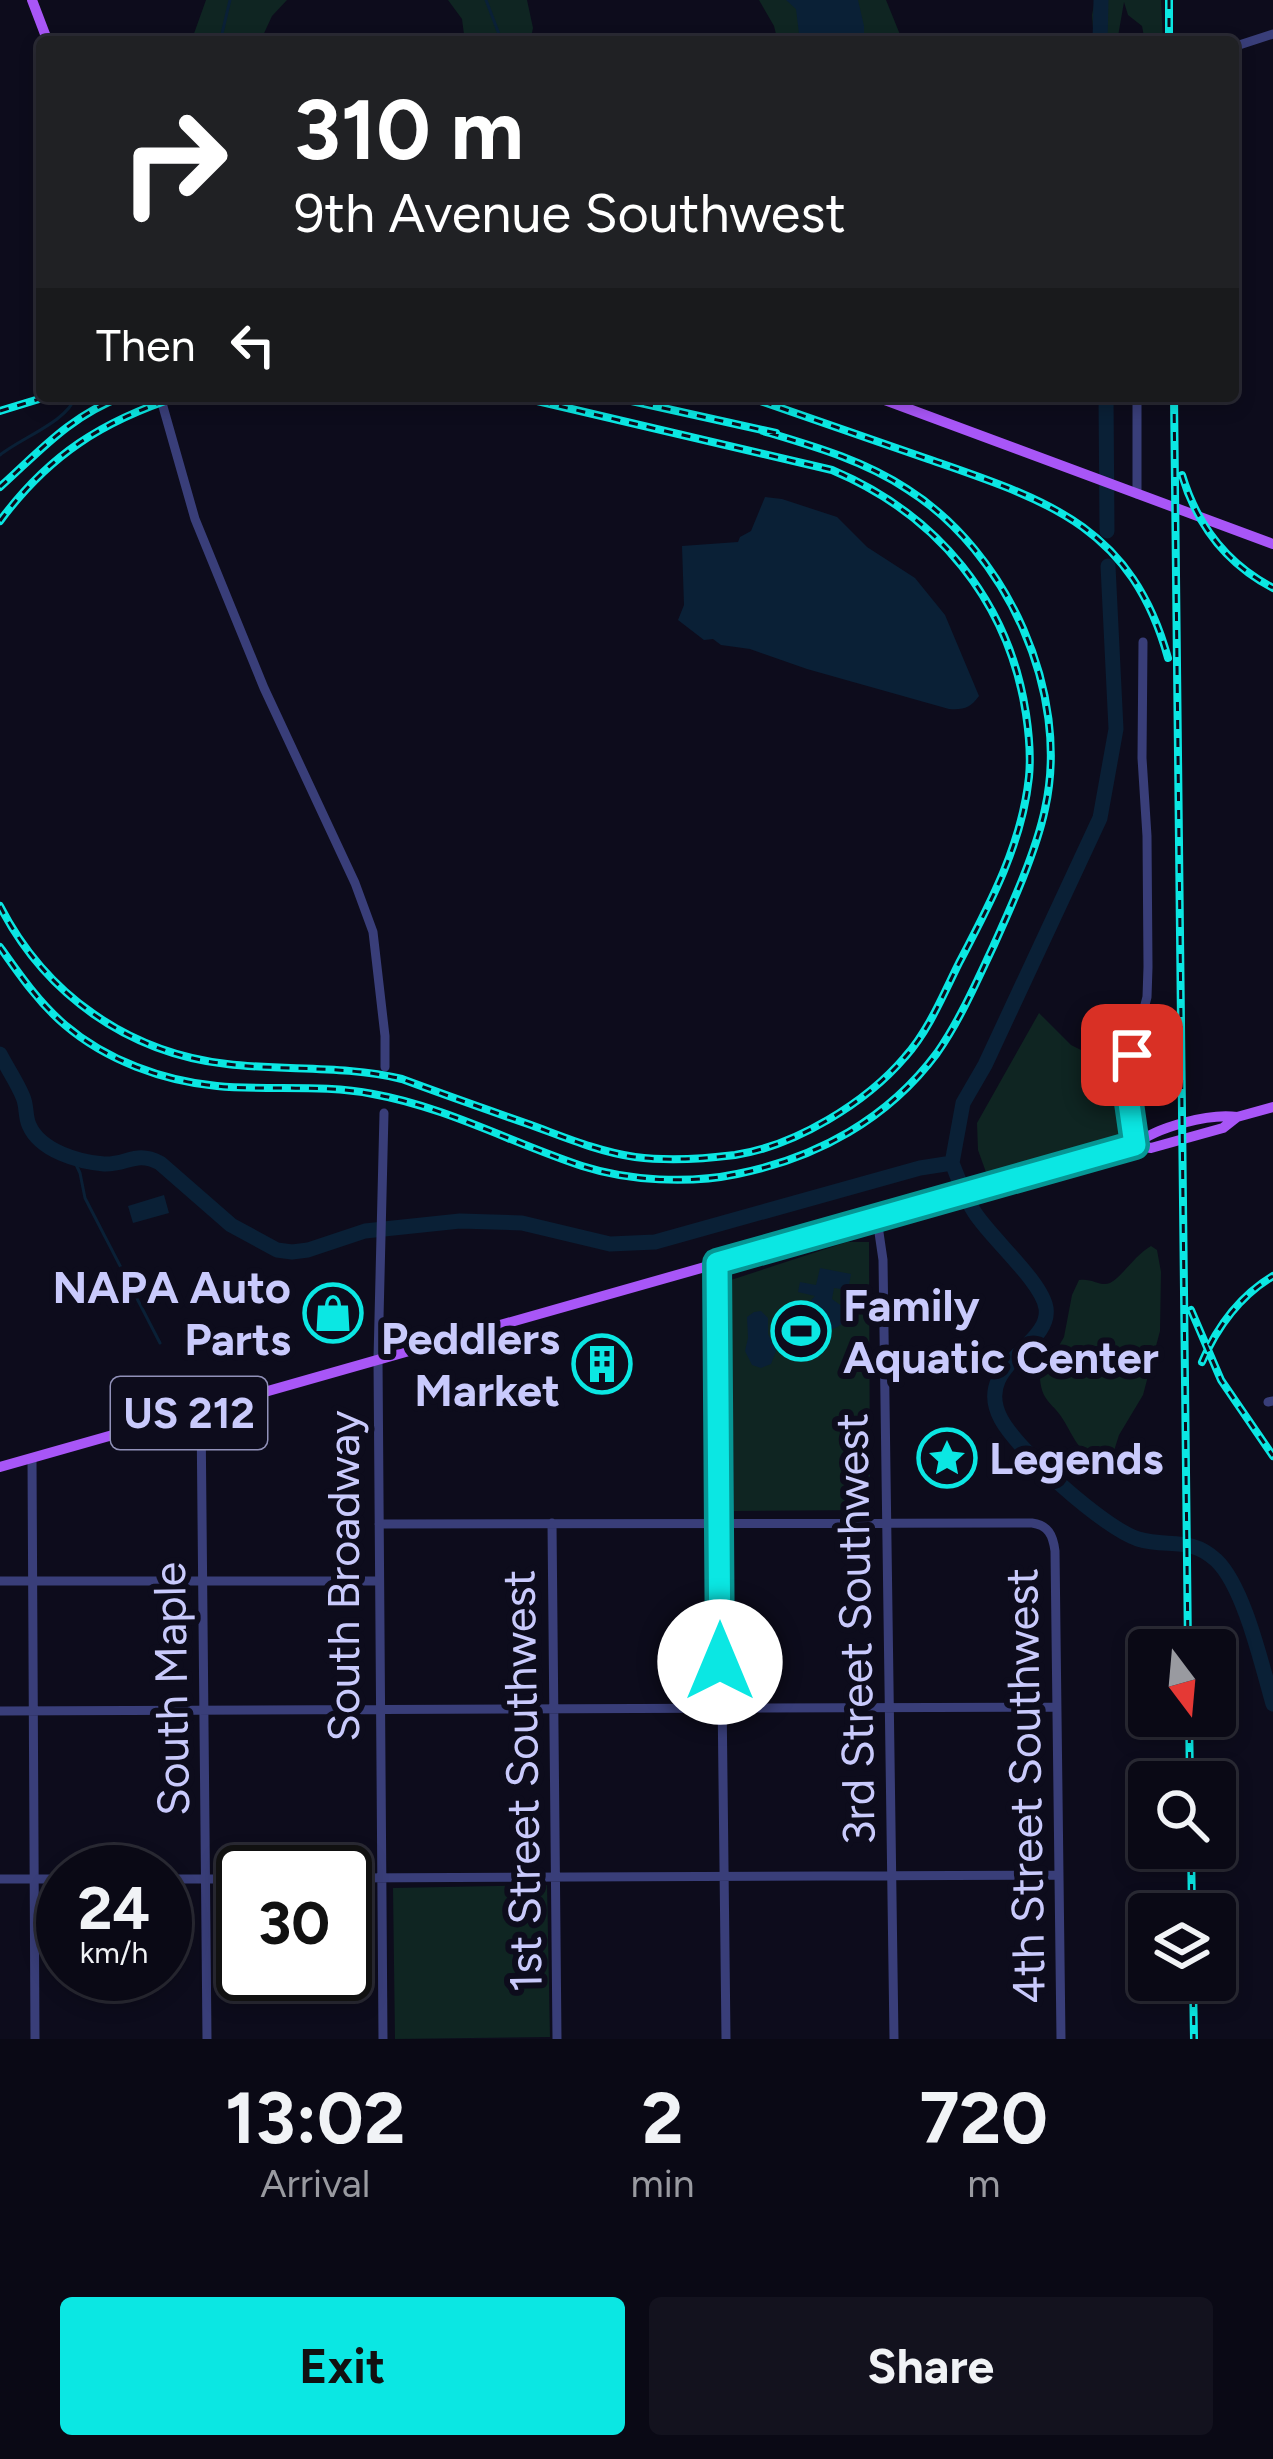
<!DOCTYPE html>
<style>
:root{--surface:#0a0915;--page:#13121e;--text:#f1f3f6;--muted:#999aa0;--line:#2a2a34;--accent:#0be7e3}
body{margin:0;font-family:Figtree,sans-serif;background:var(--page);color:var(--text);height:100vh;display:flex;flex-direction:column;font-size:45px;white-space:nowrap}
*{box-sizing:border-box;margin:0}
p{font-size:39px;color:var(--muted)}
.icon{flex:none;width:66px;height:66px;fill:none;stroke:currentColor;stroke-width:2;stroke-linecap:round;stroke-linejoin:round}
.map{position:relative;height:2039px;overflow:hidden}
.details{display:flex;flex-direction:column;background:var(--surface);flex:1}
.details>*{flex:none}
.banner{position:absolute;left:36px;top:36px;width:1203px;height:366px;border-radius:12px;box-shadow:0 6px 18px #0003,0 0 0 3px var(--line);background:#202124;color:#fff;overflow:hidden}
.needle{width:78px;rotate:164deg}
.buttons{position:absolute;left:1128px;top:1629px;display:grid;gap:24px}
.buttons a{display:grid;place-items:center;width:108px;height:108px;border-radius:12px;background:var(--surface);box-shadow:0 6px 18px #0003,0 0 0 3px var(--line);font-size:60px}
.speed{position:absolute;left:36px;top:1845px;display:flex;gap:24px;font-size:60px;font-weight:700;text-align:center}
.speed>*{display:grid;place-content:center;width:156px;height:156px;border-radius:50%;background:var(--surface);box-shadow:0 6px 18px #0003,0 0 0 3px var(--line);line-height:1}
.speed small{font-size:30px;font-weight:400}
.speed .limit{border:6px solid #111;border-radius:18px;background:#fff;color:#111}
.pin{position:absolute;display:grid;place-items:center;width:102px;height:102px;color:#fff;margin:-51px;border-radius:24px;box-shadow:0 6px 18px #0006}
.me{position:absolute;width:132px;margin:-66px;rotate:0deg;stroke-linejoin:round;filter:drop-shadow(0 0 9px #0008)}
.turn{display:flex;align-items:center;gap:42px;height:252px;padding:0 60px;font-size:54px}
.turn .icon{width:156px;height:156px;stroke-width:2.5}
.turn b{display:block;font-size:84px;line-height:102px}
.then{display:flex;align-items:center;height:114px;padding:0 60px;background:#0003;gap:24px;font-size:45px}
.eta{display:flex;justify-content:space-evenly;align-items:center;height:204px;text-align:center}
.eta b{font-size:72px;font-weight:700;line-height:84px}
.button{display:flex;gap:24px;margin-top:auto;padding:24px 60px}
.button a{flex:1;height:138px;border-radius:12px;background:var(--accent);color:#111;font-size:48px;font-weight:700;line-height:138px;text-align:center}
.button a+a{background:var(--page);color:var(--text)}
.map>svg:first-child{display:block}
.green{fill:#0f2522}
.water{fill:#0a2036}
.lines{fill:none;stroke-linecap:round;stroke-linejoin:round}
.stream{stroke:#0a2036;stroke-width:3}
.river{stroke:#0a2036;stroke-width:15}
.minor{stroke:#393e79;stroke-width:9}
.major{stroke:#a856f7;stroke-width:10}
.rail-casing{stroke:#0be7e3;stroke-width:8}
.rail{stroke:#0d0c1c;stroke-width:3;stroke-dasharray:9;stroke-linecap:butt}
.route-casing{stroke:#079694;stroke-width:30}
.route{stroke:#0be7e3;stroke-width:21}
.labels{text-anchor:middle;stroke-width:12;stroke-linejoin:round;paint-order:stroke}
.shield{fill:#0d0c1c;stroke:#9191b9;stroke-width:3}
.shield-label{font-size:42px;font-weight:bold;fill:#c9cafc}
.poi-label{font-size:45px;font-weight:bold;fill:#c9cafc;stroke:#0d0c1c;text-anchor:end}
.street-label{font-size:45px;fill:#c9cafc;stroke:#0d0c1c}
</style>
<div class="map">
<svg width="1273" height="2039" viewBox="0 0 1273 2039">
<rect width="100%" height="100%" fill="#0d0c1c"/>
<path class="green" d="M206,0H287L272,16L260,42H191Z
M448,0H527L533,28L530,42H465L462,19Z
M759,0H886L903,42H778L774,26Z
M1095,0H1161L1163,42H1145L1142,26L1128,15L1124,2L1117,42H1094L1092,15Z
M1039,1013L1071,1045L1085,1052L1126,1062L1124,1099L1128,1137L987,1175L978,1150L977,1123Z
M847,1242H869L870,1510L734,1511L731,1280Z
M1151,1246L1157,1250L1161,1272L1160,1331L1143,1395L1119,1435L1113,1454C1086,1469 1075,1439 1064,1421C1054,1403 1042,1403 1040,1379L1064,1337L1072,1295L1079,1280C1093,1278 1100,1287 1110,1283C1122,1277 1135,1255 1151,1246Z
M547,1885L550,2037L395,2039L393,1888Z"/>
<path class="water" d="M786,0H858L864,26V42H800L796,9Z
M765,497L782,499L837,517L867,547L915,578L945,615L979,696C970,708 964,710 949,709L807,669L750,649L721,645L713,639L704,640L678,620L684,605L682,546L738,542L740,537L751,531Z
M164,1195L169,1213L133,1223L128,1206Z
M820,1268L851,1274L848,1290L834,1288L832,1299L853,1314C836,1334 812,1338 793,1320L815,1296L798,1292L800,1282L816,1285Z
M761,1311L768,1318V1334L776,1351L771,1364L761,1368L752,1365L745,1351L748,1338L747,1317L754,1312Z"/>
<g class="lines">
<path class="stream" d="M486,0L502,42
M220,42L230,0
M0,455C21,438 68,421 75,397
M73,1158L80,1173L85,1198L160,1343"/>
<path class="river" d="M1100,42L1101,0
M1106,396L1107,531
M0,1054C7,1068 17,1082 23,1097C27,1106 25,1116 29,1125C40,1151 79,1162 104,1164C127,1165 136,1150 160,1163L231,1225L277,1250L292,1252L308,1250L365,1231L460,1221L522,1223L610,1244L655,1242L920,1168L952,1163
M952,1163C959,1180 965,1198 975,1213C991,1238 1042,1282 1046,1308C1052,1346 972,1365 1001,1419C1018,1451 1104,1528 1138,1539C1168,1548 1190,1536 1216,1560C1244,1586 1262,1666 1273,1704
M952,1163L963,1103L985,1065L1100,818L1116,729L1108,566"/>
<path class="minor" d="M1233,47L1273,34
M160,396L195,519L264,688L355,883L373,932L385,1036V1067
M1137,396V494
M1135,1145L1129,1103L1132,1055L1147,997L1148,967L1147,836L1142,758L1143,642
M877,1219L883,1260L894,2039
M717,1263L726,2039
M1268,1402L1273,1401
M201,1410L207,2039
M32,1458L35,2039
M552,1523L557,2039
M379,1524L1032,1523C1048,1525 1053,1535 1055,1551L1061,2039
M0,1581H379
M0,1711L1057,1707
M345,1878L1059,1875
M0,1879H63
M165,1879H243
M383,2039L378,1359L384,1113"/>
<path class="major" d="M32,0L48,42
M874,396L1273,544
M1135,1145C1156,1127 1210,1113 1237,1117
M0,1467L1135,1145L1151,1148L1223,1128L1237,1117L1273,1107"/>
<g class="rail-casing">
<path id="rail" d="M1169,0V42
M609,396L776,433
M746,396C807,417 867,438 928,459C1046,500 1131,525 1168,658
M1174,396L1188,1650
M0,411L49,396
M1182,475C1197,525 1227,564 1273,588
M0,487C42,449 69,417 123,396
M0,521C49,455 102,421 180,396
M0,906C45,994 128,1053 227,1064C285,1071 345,1065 402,1079C445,1095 488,1110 531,1125C564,1137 599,1152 635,1157C667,1161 703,1159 735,1155C795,1146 866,1103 905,1057C929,1030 943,995 959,963C990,904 1022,844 1029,777C1031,756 1029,734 1026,714C1009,601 937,514 832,470L516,396
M0,947C19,974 39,1003 65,1025C106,1060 163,1081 217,1086C268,1091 322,1084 373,1094C446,1107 512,1143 582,1166C629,1181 689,1184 737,1174C817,1158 888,1119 937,1053C960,1020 976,983 993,947C1011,907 1036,852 1045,809C1071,693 1007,552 907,489C863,460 813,446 763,431
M1191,1310L1221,1380L1273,1456
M1202,1362C1217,1327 1240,1296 1273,1276
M1189,1716L1190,1782
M1191,1848L1192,1914
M1193,1980L1194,2039"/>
</g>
<use href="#rail" class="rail"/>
</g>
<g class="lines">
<g class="route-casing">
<path id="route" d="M720,1662L717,1263L1135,1145L1129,1103L1132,1055"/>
</g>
<use href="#route" class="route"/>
</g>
<defs>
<g id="shop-ring" transform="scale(3)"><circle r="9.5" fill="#0d0c1c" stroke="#0be7e3" stroke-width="1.5"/><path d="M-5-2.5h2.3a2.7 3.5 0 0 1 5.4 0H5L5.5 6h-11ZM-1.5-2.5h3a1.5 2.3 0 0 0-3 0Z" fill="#0be7e3"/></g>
<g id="stadium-ring" transform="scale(3)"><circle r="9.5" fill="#0d0c1c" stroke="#0be7e3" stroke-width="1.5"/><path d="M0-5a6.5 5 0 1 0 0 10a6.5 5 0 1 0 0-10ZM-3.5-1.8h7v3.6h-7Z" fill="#0be7e3"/></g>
<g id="building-ring" transform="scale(3)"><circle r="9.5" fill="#0d0c1c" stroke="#0be7e3" stroke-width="1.5"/><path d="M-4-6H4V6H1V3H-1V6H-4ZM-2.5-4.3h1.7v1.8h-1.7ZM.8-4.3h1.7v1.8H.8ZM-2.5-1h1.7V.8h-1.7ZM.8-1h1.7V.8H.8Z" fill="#0be7e3"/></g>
<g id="sight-ring" transform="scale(3)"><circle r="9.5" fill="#0d0c1c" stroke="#0be7e3" stroke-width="1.5"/><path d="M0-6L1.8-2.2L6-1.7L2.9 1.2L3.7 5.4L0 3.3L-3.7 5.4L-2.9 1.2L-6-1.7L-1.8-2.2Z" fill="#0be7e3"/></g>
</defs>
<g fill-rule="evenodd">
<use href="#shop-ring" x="333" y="1313"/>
<use href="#stadium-ring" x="801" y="1331"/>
<use href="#building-ring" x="602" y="1364"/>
<use href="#sight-ring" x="947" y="1458"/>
</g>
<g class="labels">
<rect class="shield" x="111" y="1377" width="156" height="72" rx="9"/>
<g class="shield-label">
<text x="189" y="1428">US 212</text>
</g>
<g class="poi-label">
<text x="291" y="1303">NAPA Auto<tspan x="291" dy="52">Parts</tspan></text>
<text x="843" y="1321" text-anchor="start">Family<tspan x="843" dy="52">Aquatic Center</tspan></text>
<text x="560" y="1354">Peddlers<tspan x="560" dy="52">Market</tspan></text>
<text x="989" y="1474" text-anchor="start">Legends</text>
</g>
<g class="street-label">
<text transform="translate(343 1576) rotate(-90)" y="16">South Broadway</text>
<text transform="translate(855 1629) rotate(-91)" y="16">3rd Street Southwest</text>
<text transform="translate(171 1689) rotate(-91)" y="16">South Maple</text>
<text transform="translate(522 1781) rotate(-91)" y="16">1st Street Southwest</text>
<text transform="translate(1025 1786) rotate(-91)" y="16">4th Street Southwest</text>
</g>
</g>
</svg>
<div class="buttons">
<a><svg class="needle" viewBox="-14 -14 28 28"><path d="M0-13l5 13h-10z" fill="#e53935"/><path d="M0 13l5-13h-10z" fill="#999aa0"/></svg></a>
<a><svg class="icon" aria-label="search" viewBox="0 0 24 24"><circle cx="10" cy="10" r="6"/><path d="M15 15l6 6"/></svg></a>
<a><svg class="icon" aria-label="layers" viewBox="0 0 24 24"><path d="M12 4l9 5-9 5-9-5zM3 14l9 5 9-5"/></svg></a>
</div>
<div class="speed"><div>24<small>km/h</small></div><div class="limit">30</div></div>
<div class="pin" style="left:1132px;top:1055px;background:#d93025"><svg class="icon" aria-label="arrive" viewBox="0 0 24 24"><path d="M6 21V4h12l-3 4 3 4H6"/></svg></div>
<svg class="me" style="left:720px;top:1662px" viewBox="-20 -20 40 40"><circle r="19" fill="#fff"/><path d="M0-13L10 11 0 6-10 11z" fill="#0be7e3"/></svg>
<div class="banner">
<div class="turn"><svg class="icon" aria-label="right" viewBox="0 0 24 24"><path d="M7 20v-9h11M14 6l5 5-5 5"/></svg><div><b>310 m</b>9th Avenue Southwest</div></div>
<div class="then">Then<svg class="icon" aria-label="left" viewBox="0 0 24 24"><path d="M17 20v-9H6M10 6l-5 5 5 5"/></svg></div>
</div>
</div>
<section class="details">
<div class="eta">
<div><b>13:02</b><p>Arrival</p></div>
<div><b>2</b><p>min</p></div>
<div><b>720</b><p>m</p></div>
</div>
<div class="button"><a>Exit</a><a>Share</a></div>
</section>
